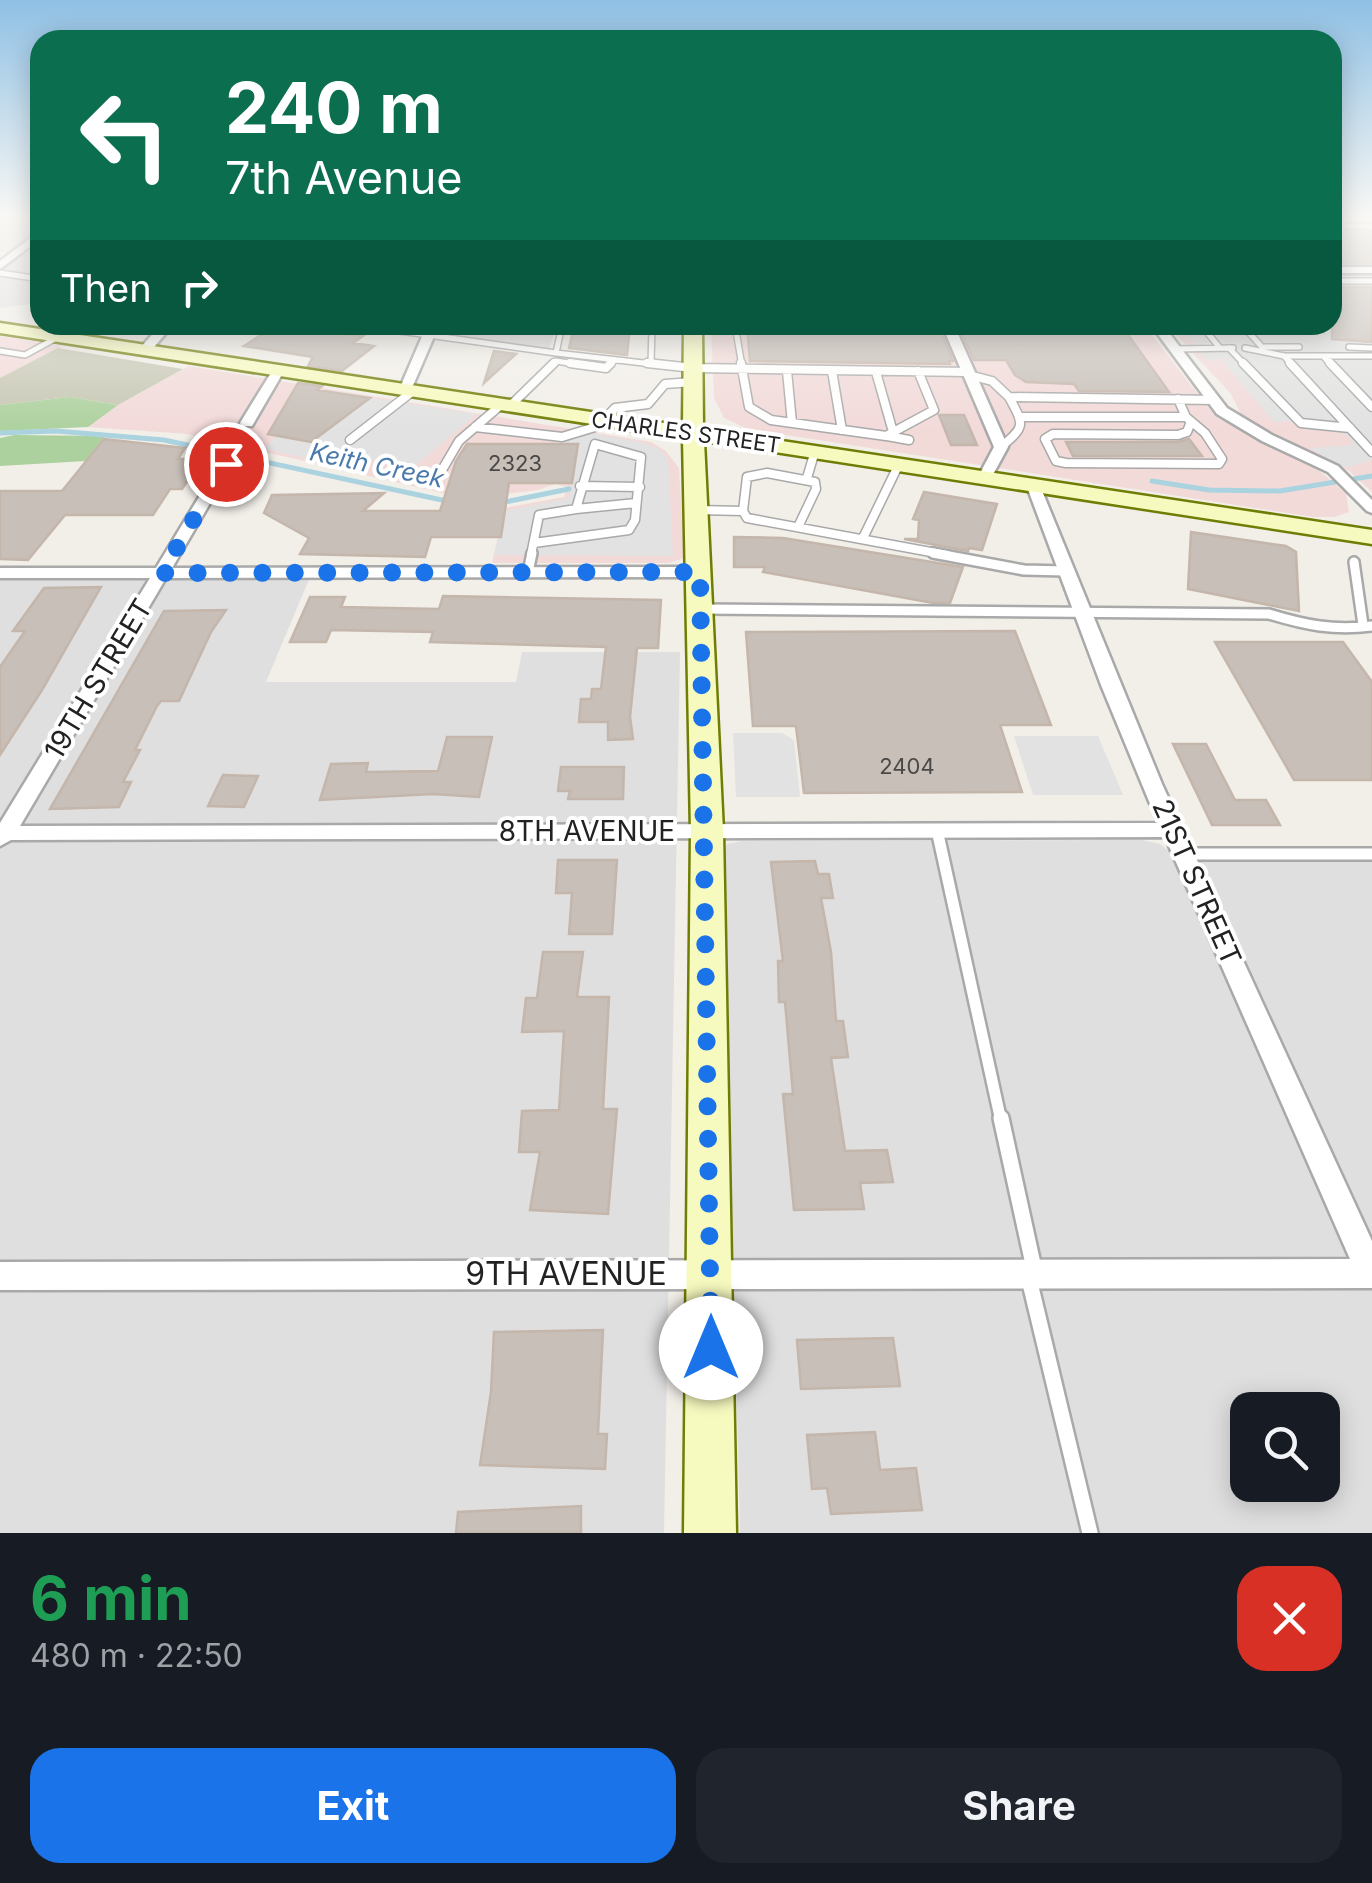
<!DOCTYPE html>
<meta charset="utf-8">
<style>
:root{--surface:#171b24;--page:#20242c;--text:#f1f3f6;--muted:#9ea1a6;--accent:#1a73e8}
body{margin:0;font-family:Inter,sans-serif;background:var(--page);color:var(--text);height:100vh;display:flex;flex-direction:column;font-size:38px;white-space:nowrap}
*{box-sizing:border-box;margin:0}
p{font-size:32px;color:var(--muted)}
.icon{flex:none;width:55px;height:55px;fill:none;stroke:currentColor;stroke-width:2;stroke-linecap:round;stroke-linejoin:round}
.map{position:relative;height:1533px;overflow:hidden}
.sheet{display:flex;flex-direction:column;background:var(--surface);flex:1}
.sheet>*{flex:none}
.banner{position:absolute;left:30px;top:30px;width:1312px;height:305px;border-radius:30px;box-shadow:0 5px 25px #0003;background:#0b6e4f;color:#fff;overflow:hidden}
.tools{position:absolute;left:1230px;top:1392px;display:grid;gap:20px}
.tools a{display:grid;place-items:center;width:110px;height:110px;border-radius:20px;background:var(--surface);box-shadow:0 5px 25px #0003;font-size:50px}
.pin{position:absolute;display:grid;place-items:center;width:85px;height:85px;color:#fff;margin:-42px;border:5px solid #fff;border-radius:50%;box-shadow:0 2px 10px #0007}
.me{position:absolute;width:110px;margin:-55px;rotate:0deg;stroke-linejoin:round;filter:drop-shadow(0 0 8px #0008)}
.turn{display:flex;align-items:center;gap:35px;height:210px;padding:0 30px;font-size:45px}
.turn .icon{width:130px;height:130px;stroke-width:2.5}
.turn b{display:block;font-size:70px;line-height:85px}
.then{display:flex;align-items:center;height:95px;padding:0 30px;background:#0003;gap:20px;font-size:38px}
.round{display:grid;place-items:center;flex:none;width:105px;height:105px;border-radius:30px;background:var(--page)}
.summary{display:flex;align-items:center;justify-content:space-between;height:170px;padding:0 30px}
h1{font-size:60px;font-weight:700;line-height:75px;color:#1e9e55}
.button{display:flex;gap:20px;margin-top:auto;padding:20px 30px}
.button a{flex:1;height:115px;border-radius:30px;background:var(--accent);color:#fff;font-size:40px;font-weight:700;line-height:115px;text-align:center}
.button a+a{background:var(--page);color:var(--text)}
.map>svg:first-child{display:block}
.residential{fill:#e0dfdf;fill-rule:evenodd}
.commercial{fill:#f2dad9}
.construction{fill:#c7c7b4}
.forest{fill:#add19e}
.parking{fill:#e2e2e2}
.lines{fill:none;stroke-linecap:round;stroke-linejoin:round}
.stream{stroke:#aad3df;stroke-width:5}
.building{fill:#c7bfb8;stroke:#c4b6ab;stroke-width:2.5}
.lane-far4-casing{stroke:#a9a9a9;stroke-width:8}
.lane-far3-casing{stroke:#a9a9a9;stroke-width:11}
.lane-far2-casing{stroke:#a9a9a9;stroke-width:14}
.lane-far1-casing{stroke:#a9a9a9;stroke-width:16}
.lane-casing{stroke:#a9a9a9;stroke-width:20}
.street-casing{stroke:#a9a9a9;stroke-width:5}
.secondary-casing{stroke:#707d05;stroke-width:5}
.lane-far4{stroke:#fff;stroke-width:5}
.lane-far3{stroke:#fff;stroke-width:8}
.lane-far2{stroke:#fff;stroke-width:9}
.lane-far1{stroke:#fff;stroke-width:11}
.lane{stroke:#fff;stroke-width:15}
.street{fill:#fff;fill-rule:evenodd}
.secondary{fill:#f7fabf;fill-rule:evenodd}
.route{stroke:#1a73e8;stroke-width:18;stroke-dasharray:0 32.4}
.labels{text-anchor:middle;stroke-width:8;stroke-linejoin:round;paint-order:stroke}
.far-street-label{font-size:22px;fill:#222;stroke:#fff}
.number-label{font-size:22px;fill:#4b4948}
.far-water-label{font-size:25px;font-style:italic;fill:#4a7aab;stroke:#fff}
.street-label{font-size:28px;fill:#222;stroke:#fff}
.near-street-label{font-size:32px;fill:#222;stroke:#fff}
</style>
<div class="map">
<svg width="1372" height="1533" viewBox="0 0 1372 1533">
<rect width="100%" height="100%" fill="#f2efe9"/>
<path class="residential" d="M0,218H40L38,303L0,308V272L23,253L0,252Z
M446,325H557L549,350L446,335L442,333Z
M0,577H310L266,682H516L522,652H680L664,1533H0Z
M1142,840L1160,844L1170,852L1175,861H1372V1533H740L723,854L727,844L743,841ZM1248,1410H1322V1485H1248Z"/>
<path class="commercial" d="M1372,272V492L1349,471L1242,417L1231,394L1167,325H1332L1333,273Z
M711,325H1144L1216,417L1316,468L1346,493L1349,512L1334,517H1313L748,429L724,418L714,398Z
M0,336L63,346L0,378Z
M189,366L651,442L666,451L679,468L684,558L669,563H492L504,508L564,497L567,487L555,484L538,490L498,495L447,494L187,434L88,427L118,405Z"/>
<path class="construction" d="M58,348L183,369L118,405L70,397L0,405V378Z"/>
<path class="forest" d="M70,397L118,405L88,427L0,431V405Z
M14,435L105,436L86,461L0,466V438Z"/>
<path class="parking" d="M1333,277H1372V460L1346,468L1309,448L1353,445L1351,437L1336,431L1307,430L1289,421L1274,422L1222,361L1231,358L1207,361L1193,343L1206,342L1191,341L1178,325H1332Z
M370,398L477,414L412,468L332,454L322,462L265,449L277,436L312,442Z
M568,429L639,442L658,448L668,458L673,556L494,555L505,511L569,498L578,445L565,444Z
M733,733H782L794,740L800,797H736Z
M1014,736H1098L1123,795H1033Z"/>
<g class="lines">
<path class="stream" d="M0,433L56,431L164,440L451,502
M1152,481L1209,490L1280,491L1372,476
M500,503L569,489"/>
</g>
<path class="building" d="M1332,229L1372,230V263H1332Z
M1332,287H1372V342L1332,339Z
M589,325H630L627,355L569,348L573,331H588Z
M747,325H938L953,361H949L950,364L750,361Z
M958,325H1121L1169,392L1079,391L1074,384L1026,382L1015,375L1006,360H974Z
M272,328L363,336L353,343L374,346L342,371L308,366L313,357L244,346Z
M494,351L516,354L484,383Z
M298,383L322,386L317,390L370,398L311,442L268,434Z
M939,415H964L977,445H951Z
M104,439L185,448L178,459H202L182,489H170L153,515H65L28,560L0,559V491H62Z
M1189,439L1202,456H1073L1066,442H1178Z
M467,444H578L572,483H509L501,537H431L425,557L300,554L309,538L264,513L272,495L384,493L363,511H440L456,461Z
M924,492L997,504L982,550L969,548L968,551L904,539H918L919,520L913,519Z
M1191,532L1286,546L1296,552L1299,611L1188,589Z
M734,537L783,538L963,567L950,603H933L763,572L765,567H734Z
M101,587L42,690L0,755V667L25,631H13L44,588Z
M443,596L661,600L658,648H637L630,717L633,739L608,740V722H579L581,699H591L592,689H601L606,647L430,642L433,632L331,630L326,642H290L310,597H345L341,607L439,609Z
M226,610L211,632L179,701H161L157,706L135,750H140L123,782H131L119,807L50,809L164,611Z
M1015,631L1051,725H1000L1022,792L804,793L796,726H753L746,632Z
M1215,642H1343L1372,682V780H1294Z
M447,737H492L479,797L433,794L320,800L331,764L368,763L366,772L438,771Z
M1173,744H1206L1235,800H1266L1280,825H1212Z
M561,767H624L623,799H568L570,791H558Z
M223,775L258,776L244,807L208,806Z
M558,860H617L612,934H569L572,893H556Z
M815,861L818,874H829L833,898H821L831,952L836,1021H843L848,1057L831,1058L845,1151L887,1150L893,1182L860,1183L864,1209L794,1210L783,1094H793L785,1002H779L778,961H783L771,862Z
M543,952H583L577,997H609L603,1109H617L608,1214L530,1210L540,1152H519L522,1111L559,1110L564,1031L522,1032L526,998H537Z
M603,1330L598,1434H607L605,1469L480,1465L491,1392L494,1332Z
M893,1338L900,1386L801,1389L797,1340Z
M875,1432L880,1470L916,1468L922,1510L831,1514L827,1488L812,1489L807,1435Z
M581,1506V1533H456L458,1512Z"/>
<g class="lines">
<g class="lane-far4-casing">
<path id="lane-far4" d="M0,273L40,279
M1332,281H1372
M357,325L556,353L562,325
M735,325L742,366
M1201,325L1220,348
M1242,325L1262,347
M1265,347H1299
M1349,347L1372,348
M1229,348L1246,366
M1245,348L1284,356H1372
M1176,349L1233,348
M0,351L25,355L58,337
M556,353L670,366
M1284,356L1293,366
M1324,357L1332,366
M651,364L652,325
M551,366L556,361L588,366
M608,366L614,360"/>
</g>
<g class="lane-far3-casing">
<path id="lane-far3" d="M570,363L606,368L611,363
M647,363L693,368L968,372
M741,363L749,407L771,420L886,436L934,410L918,371
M1243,363L1301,423L1350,428
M1290,363L1372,452
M1330,363L1372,407
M787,371L792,423
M832,371L842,430
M876,372L893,432
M969,375L992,381L1009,397L1214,400
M511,405L554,363
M1020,417H1186L1178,399
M1186,417L1205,433L1222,459L1219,464L1066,463L1056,461L1045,439L1053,434L1178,435L1187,432L1190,424
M604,420L615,408L648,404L665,384L693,382
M475,427L562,437L615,421
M887,436L909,440
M350,440L413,391
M1001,447C1026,426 1024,425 1009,397
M442,470L459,441L502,404
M807,478L815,451
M580,486L640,487
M576,509L636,503
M697,510L743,511
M798,527L816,489L815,482L767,473L747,477L743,511L747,518L947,555
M863,538L899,464
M531,555L539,515L576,509L595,444L641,457L635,520L629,530L534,543"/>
</g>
<g class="lane-far2-casing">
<path id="lane-far2" d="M933,553L1024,570L1064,571
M1354,562L1363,625
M528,572L532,553
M702,609L1269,614C1305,625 1334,631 1372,626"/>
</g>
<g class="lane-far1-casing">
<path id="lane-far1" d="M937,830L1001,1121
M1185,854H1372"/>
</g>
<g class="lane-casing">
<path id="lane" d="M1001,1118L1035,1273
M1029,1279L1090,1533"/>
</g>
<g class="street-casing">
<path id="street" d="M1332,218H1372V221L1332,222Z
M40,231V239L0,269V261Z
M1332,267H1372V273H1332Z
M161,325H173L148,354H140V348Z
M427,325H439L411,390L400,393L399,390Z
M942,325H954L1008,447L990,480L978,477L994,447Z
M1151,325H1163L1227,408L1272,435L1338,466L1372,500V513L1367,511L1328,472L1262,441L1217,414Z
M274,368L284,371L252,426H242L240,423Z
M226,460L233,464L172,568L700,567L708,572L700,577L166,578L20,826L1158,823L1101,685L1026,484L1038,481L1162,784L1372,1241V1288L0,1290V1262L1350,1259L1165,837L11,840L0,846V823L150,578H0V568H156L219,464Z"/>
</g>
<g class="secondary-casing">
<path id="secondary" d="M0,323L683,426L684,325H702L703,429L1372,530V544L704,441L723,831L736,1533H684L691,831L683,438L0,333Z"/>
</g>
<use href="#lane-far4" class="lane-far4"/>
<use href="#lane-far3" class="lane-far3"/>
<use href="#lane-far2" class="lane-far2"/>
<use href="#lane-far1" class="lane-far1"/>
<use href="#lane" class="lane"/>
<use href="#street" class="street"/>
<use href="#secondary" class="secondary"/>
</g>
<linearGradient id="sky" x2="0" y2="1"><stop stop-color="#8fc0e4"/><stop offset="0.5" stop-color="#f9f8f5"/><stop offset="1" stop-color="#f9f8f5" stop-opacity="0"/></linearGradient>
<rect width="1372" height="432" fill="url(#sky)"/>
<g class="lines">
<path class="route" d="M226,464L162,573L700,572L711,1348"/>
</g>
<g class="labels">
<g class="far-street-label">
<text transform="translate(686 432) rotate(8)" y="8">CHARLES STREET</text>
</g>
<g class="number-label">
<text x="515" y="471">2323</text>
<text x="907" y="774">2404</text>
</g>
<g class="far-water-label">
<text transform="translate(377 465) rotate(12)" y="9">Keith Creek</text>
</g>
<g class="street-label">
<text transform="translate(98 679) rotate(-59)" y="10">19TH STREET</text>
<text x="587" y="841">8TH AVENUE</text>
<text transform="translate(1197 882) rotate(66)" y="10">21ST STREET</text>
</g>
<g class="near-street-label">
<text x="566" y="1285">9TH AVENUE</text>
</g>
</g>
</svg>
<div class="tools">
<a><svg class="icon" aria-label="search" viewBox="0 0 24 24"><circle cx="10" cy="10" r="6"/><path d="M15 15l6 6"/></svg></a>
</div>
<div class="pin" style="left:226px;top:464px;background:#d93025"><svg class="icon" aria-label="arrive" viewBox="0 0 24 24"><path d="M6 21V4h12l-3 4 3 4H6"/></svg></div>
<svg class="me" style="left:711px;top:1348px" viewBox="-20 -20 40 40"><circle r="19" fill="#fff"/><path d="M0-13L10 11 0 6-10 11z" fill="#1a73e8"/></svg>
<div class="banner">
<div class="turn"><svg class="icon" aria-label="left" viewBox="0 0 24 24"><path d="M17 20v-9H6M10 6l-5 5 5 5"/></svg><div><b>240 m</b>7th Avenue</div></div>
<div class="then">Then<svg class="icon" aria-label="right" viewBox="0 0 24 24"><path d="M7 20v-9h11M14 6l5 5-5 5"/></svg></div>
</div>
</div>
<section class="sheet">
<div class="summary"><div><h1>6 min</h1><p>480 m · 22:50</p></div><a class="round" style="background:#d93025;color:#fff"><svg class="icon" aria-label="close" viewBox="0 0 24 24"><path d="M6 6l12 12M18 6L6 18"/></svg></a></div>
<div class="button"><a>Exit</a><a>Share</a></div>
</section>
